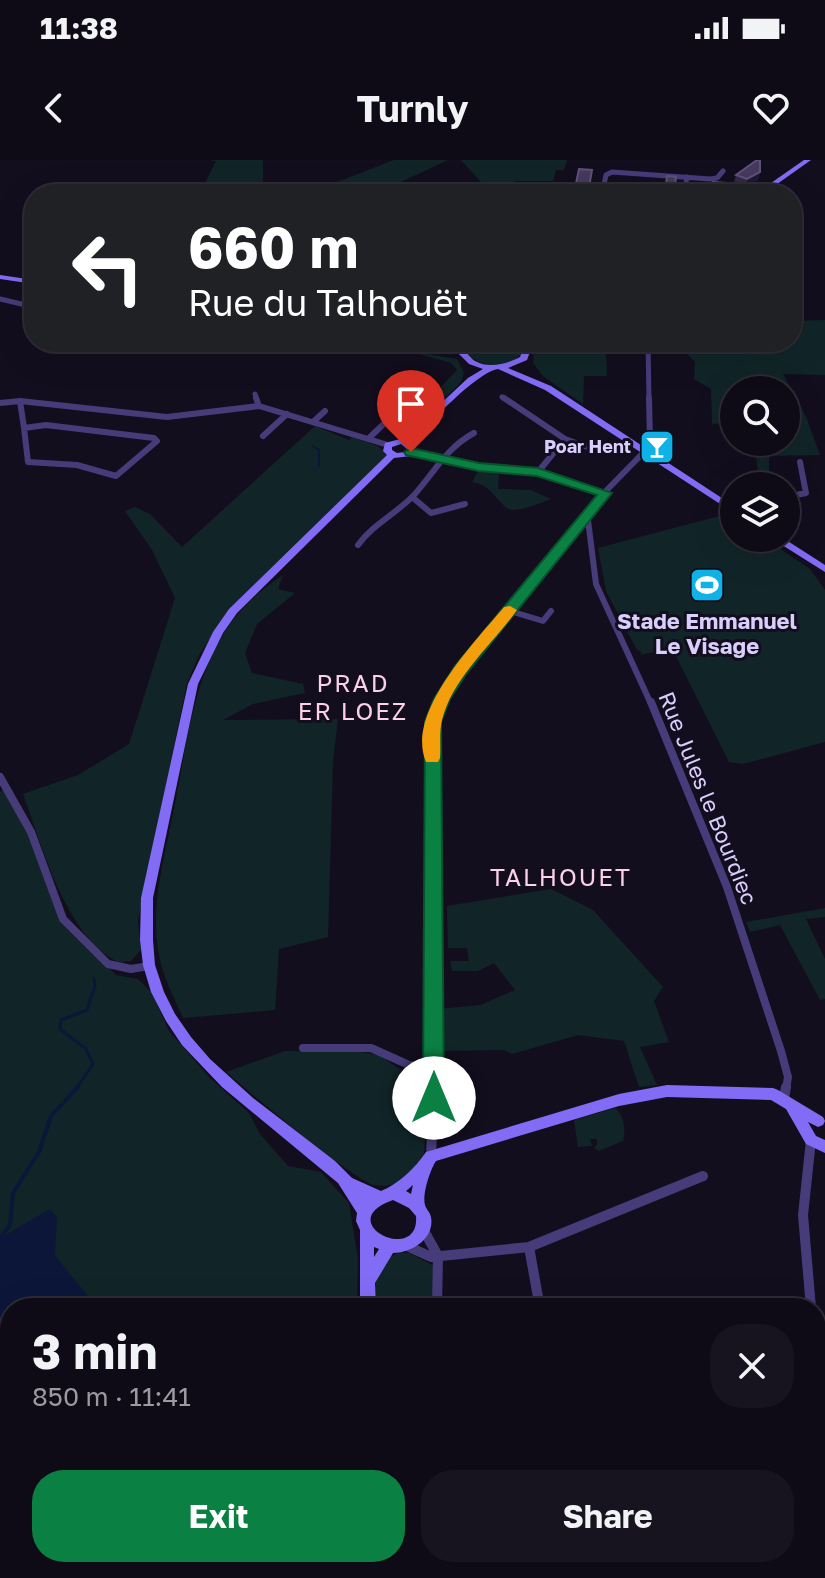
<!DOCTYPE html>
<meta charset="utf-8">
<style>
:root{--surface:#0e0a16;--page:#17131f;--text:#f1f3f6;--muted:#9b9aa1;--line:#2e2b35;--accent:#0b8043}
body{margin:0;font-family:"Golos Text",sans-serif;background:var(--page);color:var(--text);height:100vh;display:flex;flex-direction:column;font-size:30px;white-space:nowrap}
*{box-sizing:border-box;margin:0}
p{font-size:26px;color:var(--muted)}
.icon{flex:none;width:44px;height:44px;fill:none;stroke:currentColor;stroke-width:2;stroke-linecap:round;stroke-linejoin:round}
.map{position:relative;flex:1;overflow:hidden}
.panel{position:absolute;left:0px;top:1138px;width:826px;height:280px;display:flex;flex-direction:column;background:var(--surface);border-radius:32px 32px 0 0;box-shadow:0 8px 32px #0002,0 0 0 2px var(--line)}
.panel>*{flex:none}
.guide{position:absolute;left:24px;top:24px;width:778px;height:168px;border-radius:32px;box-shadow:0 8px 32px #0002,0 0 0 2px var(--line);background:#202124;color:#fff;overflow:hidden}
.controls{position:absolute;left:720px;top:216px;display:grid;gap:16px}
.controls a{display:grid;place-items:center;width:80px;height:80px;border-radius:50%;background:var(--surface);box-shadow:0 8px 32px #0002,0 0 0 2px var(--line);font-size:40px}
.pin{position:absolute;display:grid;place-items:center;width:68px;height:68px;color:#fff;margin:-82px -34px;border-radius:50% 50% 50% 0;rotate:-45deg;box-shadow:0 0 8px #0007}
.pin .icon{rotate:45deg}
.me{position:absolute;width:88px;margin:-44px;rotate:0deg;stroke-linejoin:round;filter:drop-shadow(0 0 6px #0008)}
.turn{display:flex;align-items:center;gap:28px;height:168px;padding:0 32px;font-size:36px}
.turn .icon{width:104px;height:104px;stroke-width:2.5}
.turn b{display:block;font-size:56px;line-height:68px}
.round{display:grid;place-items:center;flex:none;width:84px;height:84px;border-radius:32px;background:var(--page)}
.head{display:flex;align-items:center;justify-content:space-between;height:136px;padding:0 32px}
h1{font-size:48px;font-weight:700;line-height:60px}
.button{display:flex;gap:16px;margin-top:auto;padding:16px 32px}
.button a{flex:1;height:92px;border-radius:32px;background:var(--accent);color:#fff;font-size:32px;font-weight:700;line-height:92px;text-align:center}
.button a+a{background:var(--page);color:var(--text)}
.status{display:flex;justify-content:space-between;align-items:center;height:56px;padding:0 40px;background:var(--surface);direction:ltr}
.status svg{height:22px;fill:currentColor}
header{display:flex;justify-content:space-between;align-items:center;height:104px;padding:0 32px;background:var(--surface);font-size:36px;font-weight:700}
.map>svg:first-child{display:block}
.green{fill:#112528}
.water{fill:#0c1639}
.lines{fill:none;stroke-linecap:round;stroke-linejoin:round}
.stream-far2{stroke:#0c1639;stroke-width:2}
.stream-far1{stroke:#0c1639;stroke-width:3}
.stream{stroke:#0c1639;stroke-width:4}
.street-far3{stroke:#473c7a;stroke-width:5}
.street-far2{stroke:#473c7a;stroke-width:6}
.street-far1{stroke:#473c7a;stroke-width:8}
.street{stroke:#473c7a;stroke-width:10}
.secondary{fill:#836cf5;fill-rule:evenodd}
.wall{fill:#34284b}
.shaded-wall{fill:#1f1631}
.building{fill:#45395e;stroke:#5d5177;stroke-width:2}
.route{fill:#0b8043;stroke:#07532c;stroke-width:2}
.slow{fill:#f59e0b}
.labels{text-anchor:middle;stroke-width:6;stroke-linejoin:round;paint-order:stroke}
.far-poi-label{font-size:18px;font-weight:bold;fill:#dacefc;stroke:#130e1e;text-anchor:end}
.poi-label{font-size:22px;font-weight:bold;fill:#dacefc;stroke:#130e1e}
.street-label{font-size:22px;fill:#dacefc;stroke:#130e1e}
.neighbourhood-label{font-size:24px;letter-spacing:2px;fill:#fcd0e6;stroke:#130e1e}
</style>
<div class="status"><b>11:38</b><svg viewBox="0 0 49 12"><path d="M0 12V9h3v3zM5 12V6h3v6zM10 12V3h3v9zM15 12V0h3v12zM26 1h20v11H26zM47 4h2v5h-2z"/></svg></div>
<header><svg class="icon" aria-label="back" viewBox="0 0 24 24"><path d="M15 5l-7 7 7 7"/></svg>Turnly<svg class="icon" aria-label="heart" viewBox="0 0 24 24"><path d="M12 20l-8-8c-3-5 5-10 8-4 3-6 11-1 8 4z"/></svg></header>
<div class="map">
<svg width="825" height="1418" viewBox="0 0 825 1418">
<rect width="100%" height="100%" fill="#130e1e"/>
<path class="green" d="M210,0H263V34L200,33L216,1Z
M394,0H448L375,34H306Z
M461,0H567L564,10H556L553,21H515L510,31L533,34H492Z
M825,160V215L783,214L807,259L820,295L769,296V320L759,321L754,282H786V230H734V263L712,264L711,229L694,219L695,202L676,182H792V161Z
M469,182H516L522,193C506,212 480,207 464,192Z
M535,182H618L606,190L607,216H584L583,244L544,217L533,203Z
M409,191L457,199L464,213L461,222L446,237L435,233L457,210L451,203Z
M315,266L349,280L352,277L378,286L387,295L227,454L199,495L187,523L138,760L141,790L131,801L118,802C66,777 42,685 23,634L78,615L129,584L175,438L152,390L125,351L135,347L150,354L182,387Z
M478,311L499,314L498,329L531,330L551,339C540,343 525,350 513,350C499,349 496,326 472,322Z
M727,354L734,358V378H764L810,409L825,430V582L743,604L729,602L672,488L640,495L642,492L637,490L606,431L598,388Z
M283,415L278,429L295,433L257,464L245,493L252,513L303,524L305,533L253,544L223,560L338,559L333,601L328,777L279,789L275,850L183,858C174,837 163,817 159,795C149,747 166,692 175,644C186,588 192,530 220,480C234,454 258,431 283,415Z
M7,627L31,672L63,759L116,815L138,819L152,833L169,871L210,918L249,953L260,974L288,1006L321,1012L349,1043L358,1099L357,1148H10V1408H323L321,1418H0V632Z
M551,729L593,750L663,827L654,841L669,882L640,887L657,925L639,927L624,881L578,875L512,894L503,890L441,891L439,849L480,845L515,830L494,803L478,811H452L450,801H469L467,788H448L447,746Z
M825,748V757L806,759L825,799V839L820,840L780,765L750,772L746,762Z
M285,891L360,892L379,895L404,912L428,913L424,996L415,1008L395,1024L385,1026L373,1025L361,1019L313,985L226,912Z
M615,948C624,954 626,971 623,981L599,991L594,988L597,985V979H590L592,986L578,987L574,960Z
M400,1092L410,1093L436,1107L437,1148H375C374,1124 375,1102 400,1092Z"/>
<path class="water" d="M50,1049L57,1057L55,1096L90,1138L144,1139V1148H10V1185L0,1189V1078Z"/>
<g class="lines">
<path class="stream-far2" d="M313,286L319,290V306"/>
<path class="stream-far1" d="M76,929L93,904L86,889L60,869L61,860L87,850L95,826L94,819"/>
<path class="stream" d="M0,1078L10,1065L13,1033L39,992L51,956L78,927"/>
<path class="street-far3" d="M602,34L606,15L612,12L710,19L717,18L723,11
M684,34L687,17
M0,139L34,147
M368,182L376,183
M648,182L649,240
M255,234L257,240
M502,237L507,240"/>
<path class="street-far2" d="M256,238L259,246
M504,238L565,279L538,312
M20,241L24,268
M0,243L20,241L167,257L259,246L388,285
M313,262L325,251
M46,265L154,278L157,281L116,316L77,305L28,302L24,268Z
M263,276L287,254
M368,279L393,255
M565,279L593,289
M640,288L650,282L649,238
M411,292L479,307L538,312L605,333
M412,337L431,353L465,344
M786,337L806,333L800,302
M584,357L588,360L596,424L651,544
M358,385C373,364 396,354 414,335C434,313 446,288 474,273
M510,451L543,461L551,451
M441,544L479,487L600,337L643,293"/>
<path class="street-far1" d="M651,542L727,727L781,891L788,917L786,929
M0,617L31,672L63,759L108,804L131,809L149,806
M303,888H371L409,905L434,908
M434,929L433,562L442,542"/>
<path class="street" d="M784,938L786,927
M811,980L803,1055L811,1148
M431,996L434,927
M423,1069L438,1096
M405,1085L431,1097L529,1087L703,1016
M529,1087L540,1148
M437,1148L438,1096
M816,1184L825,1233
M500,1408L508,1418
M637,1408L640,1418"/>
<path class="secondary" d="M804,0H811L763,34H755Z
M0,115L34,120V124L0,119Z
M427,182C438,182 450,183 460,188C466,190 469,197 475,201C489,209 507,204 520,197L523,189L518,182H526L531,189L527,200L508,208L551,226L734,346V353L545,230L498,209C475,213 429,265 410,282L416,288L411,296L394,298L237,453L223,473L198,524L153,738V780L155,805L164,832L175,854L191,877L210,899L253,938L335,1001L352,1018L381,1031C399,1024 416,1007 426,992L619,934L667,925L773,928L778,930L823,957L825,961L823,965L818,967L808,962L816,976L825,980V993L806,984L786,949L771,940L667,937L619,946L436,1001C430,1010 422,1035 425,1045C426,1049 430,1052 431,1057C435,1079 411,1093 393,1093L375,1123L376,1148H360V1070L356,1061L357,1053L338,1023L222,927L182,885L166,861L151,832L143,805L140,780L141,738L188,524L213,472L229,449L387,295L383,291L385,283L404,278L468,218L483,209L469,204L457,192ZM401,284L407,289L405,292L397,293L392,290V287ZM413,1025L411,1034L406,1031ZM393,1040L409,1048L416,1056C420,1106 330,1062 393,1040ZM374,1087L379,1089L374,1097Z
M771,378H783L825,405V412Z
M320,1408H338L336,1418H318Z"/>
</g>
<path class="wall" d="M760,12L758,20L746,27L734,23L736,15Z
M667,16L676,17L674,31L666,30Z
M713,22L726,23L725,34H698L712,32Z"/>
<path class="shaded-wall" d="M760,12L758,20L746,27L747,19Z"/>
<path class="building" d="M757,0H760V12L747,19L736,15Z
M579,9L592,10L588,34L574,33Z
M667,16L676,17L675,26L666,25Z
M713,22L726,23L725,31L712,30Z
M698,31L716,33V34H698Z"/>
<path class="route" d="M411,288L479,303L538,308L612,333L466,514L450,539L441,562L444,938L441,944L434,947L426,944L423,938L425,562L434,539L455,506L597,335L537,316L479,311L406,295L404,292Z"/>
<path class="slow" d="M510,446L517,450C492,485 453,517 442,560C439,572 441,586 440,598L438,602H426C405,553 475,482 504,447Z"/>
<defs>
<g id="bar-square" transform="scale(1.8)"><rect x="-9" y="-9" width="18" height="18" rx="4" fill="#0fb2e7" stroke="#130e1e"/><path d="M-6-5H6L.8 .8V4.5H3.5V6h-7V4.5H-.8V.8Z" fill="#fff"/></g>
<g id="stadium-square" transform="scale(1.8)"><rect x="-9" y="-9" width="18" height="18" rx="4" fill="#0fb2e7" stroke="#130e1e"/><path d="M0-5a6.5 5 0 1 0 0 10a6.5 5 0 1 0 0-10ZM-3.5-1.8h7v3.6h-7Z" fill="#fff"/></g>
</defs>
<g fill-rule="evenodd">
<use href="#bar-square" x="657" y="287"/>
<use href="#stadium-square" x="707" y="425"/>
</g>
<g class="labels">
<g class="far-poi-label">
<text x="631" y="293">Poar Hent</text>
</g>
<g class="poi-label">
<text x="707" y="469">Stade Emmanuel<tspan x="707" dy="25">Le Visage</tspan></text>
</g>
<g class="street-label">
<text transform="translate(708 638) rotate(68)" y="8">Rue Jules le Bourdiec</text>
</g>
<g class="neighbourhood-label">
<text x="353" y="532">PRAD<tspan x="353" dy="28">ER LOEZ</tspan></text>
<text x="561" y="726">TALHOUET</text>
</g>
</g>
</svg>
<div class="controls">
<a><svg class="icon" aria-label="search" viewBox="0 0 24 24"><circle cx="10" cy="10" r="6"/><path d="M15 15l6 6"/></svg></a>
<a><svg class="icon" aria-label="layers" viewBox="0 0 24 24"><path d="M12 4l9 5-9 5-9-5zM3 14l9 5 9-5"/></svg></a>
</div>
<div class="pin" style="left:411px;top:292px;background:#d93025"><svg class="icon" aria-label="arrive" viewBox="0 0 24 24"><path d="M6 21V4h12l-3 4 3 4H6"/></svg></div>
<svg class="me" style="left:434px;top:938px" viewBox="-20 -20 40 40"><circle r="19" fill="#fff"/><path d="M0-13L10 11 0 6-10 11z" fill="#0b8043"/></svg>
<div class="guide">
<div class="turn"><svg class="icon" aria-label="left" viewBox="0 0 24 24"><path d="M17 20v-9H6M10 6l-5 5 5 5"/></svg><div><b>660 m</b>Rue du Talhouët</div></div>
</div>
<section class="panel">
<div class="head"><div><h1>3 min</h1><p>850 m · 11:41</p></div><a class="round"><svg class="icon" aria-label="close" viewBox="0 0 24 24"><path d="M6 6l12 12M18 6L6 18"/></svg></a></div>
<div class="button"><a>Exit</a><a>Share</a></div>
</section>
</div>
